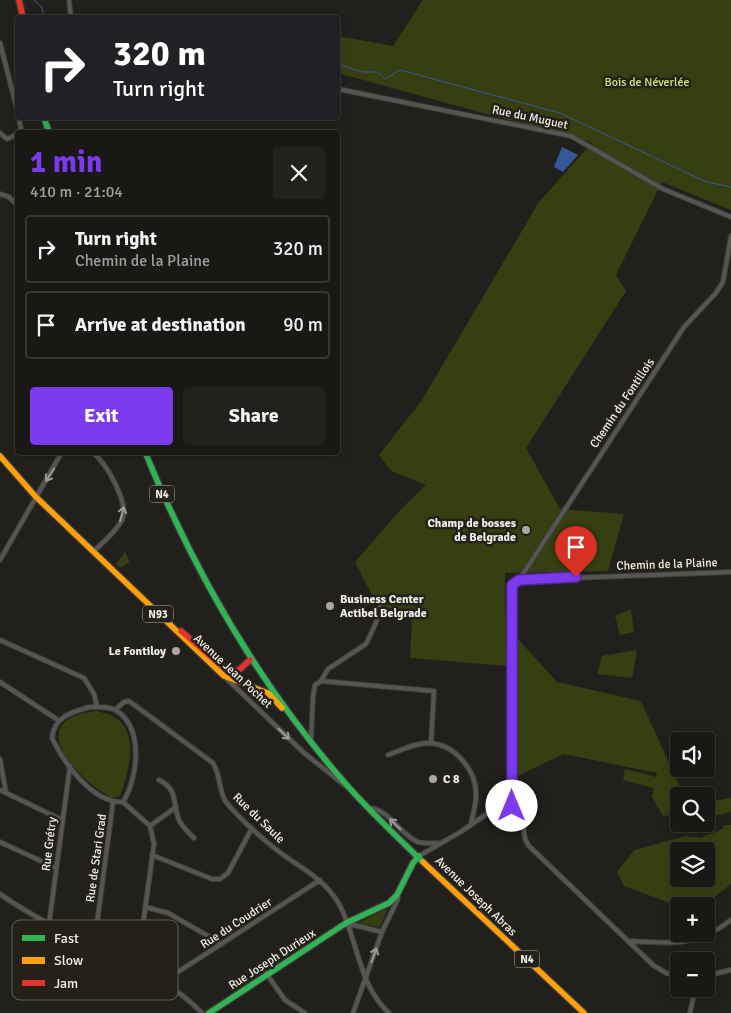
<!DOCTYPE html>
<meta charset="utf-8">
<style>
:root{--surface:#191815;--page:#22211e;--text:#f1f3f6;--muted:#9fa0a0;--line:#373734;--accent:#7c3aed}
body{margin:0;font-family:Signika,sans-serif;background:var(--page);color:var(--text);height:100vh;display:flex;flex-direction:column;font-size:19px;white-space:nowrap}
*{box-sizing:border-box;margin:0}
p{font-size:16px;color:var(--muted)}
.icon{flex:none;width:28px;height:28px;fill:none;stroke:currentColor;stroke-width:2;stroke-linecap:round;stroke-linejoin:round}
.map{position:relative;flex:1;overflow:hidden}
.details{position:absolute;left:15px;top:130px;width:325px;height:325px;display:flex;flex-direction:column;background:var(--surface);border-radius:5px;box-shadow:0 2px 8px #0003,0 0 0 1px var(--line)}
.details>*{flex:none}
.hud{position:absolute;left:15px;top:15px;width:325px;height:105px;border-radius:5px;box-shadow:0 2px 8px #0003,0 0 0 1px var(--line);background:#202124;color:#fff;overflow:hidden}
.tools{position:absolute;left:670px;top:732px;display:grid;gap:10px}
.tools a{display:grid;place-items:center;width:45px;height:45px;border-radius:5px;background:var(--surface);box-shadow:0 2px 8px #0003,0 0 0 1px var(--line);font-size:25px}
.pin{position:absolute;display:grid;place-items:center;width:42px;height:42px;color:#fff;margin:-51px -21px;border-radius:50% 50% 50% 0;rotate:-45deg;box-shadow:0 0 5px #0007}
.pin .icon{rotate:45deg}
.me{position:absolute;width:55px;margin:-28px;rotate:0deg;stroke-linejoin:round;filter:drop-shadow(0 0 4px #0008)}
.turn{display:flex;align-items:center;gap:18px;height:105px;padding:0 15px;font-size:22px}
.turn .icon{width:65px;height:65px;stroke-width:2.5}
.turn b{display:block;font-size:35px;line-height:42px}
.round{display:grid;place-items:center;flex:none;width:52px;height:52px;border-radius:5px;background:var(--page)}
.summary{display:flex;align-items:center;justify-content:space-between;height:85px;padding:0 15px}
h1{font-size:30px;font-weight:700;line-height:38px;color:var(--accent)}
.button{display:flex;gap:10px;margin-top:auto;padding:10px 15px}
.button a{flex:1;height:58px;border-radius:5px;background:var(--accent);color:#fff;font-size:20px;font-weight:700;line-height:58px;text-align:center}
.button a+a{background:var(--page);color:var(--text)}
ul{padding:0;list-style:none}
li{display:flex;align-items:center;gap:15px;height:68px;margin:0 10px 8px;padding:0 5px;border:2px solid var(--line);border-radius:5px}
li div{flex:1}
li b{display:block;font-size:19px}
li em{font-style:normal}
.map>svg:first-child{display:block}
.green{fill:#363f11;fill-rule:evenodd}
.water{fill:#375897}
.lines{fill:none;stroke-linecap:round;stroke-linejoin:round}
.stream{stroke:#375897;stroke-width:1}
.street-casing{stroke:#3d3c3a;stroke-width:6}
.fast-casing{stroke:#3d3c3a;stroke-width:8}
.slow-casing{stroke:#3d3c3a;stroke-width:8}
.jam-casing{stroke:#3d3c3a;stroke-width:8}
.street{stroke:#565554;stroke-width:4}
.fast{stroke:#30b455;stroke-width:5.5}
.slow{stroke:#ff9f0a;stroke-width:5.5}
.jam{stroke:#e5322d;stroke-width:5.5}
.oneway{stroke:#9c9a97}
.route-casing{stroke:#51269a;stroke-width:12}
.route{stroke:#7c3aed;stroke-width:9}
.poi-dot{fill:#a8a7a1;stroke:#242119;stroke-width:2}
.labels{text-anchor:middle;stroke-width:5;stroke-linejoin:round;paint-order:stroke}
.shield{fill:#242119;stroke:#b4b1ab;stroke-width:1}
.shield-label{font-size:11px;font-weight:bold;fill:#f1efe9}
.park-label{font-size:12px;fill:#d0ec74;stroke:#242119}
.street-label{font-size:12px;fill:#f1efe9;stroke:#242119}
.poi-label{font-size:12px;font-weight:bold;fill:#f1efe9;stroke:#242119;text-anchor:end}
.key{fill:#242119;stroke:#625f57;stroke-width:1}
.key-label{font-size:14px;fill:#f1efe9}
</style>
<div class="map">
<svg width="731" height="1013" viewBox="0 0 731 1013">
<rect width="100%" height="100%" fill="#21201c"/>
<path class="green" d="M423,0H731V210L662,182L616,275L626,291L526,448L560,509L624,514L608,571L505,573L506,666L410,658L412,619L388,615L375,601L355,562L401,509L426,485L391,471L379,455L422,400L539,202L592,143L338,73V36L393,46Z
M125,552L130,562L120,568L116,564Z
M631,609L634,632L620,635L615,616Z
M517,638L557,682L641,701L684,796H679V814L663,816L652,797L654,788L623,780L625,769L656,777L657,773L564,754L515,777Z
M637,650L632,678L597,674L602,656Z
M97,711C103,713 111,714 116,718C140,735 128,774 120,796L112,798C75,778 21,719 97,711Z
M731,798V812L706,818V802Z
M731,822V884L708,902H667L624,886L617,872L634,850L686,836L700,838L722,829L725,825H731ZM679,851H706V879H679Z
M385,909L387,910L380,927L359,923Z"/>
<path class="water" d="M562,147L578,155L563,172L554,167Z"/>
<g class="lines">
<path class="stream" d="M34,0L42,7L44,18
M338,64L362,72H378L385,79L400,70L560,113L704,181L731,187"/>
<g class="street-casing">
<path id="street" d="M69,0L71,18
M0,43L18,113
M338,89L571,136L663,189L731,217
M18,132L21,129L19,118
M0,133L7,139L18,134
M0,194L9,197L18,206
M92,452C106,461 130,505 122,520C116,532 102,543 93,552
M0,560L62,452
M519,580L731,572
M0,640L84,678L94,694L97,707
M227,679L303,752L348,788
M321,681L434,691L431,743
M0,682L58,720
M90,707C99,707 109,706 117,711C144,729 138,778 123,802C92,803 64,763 52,738C54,717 71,712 90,707Z
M115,710L124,702L129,701L213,763C221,776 219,793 226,802C239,818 257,834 273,847C296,866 323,876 339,904C358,939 358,985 389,1013
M311,739L313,697L315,685L321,681L328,669L366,644L376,623L381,602
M388,755C401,750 415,743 429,743C455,744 477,771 476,796C476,805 473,814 471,823
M0,759L6,793
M159,780C179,790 172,803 179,820C183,828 189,833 194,838
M0,790L62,820
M123,802L150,826L154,844L137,968
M512,806V585L519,580L684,327L715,294L723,282L731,236
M512,806C533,817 517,830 529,846L653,965L666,973L679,976
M370,808C390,810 399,834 418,842C424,844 431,843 438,843
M150,826L176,807
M0,842L56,868
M152,855L212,879H220L228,873L252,828
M419,856L462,831L491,811L512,806
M0,894C34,918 71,935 108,953C143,970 175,985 202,1013
M145,907L168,913L222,944
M346,923L382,932
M49,924L70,766
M628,941C670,943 695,948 731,920
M94,946L113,802
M266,973L285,1000L305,1013
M706,976L731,970
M164,981L320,880
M353,1013L382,932L398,899L397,895
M690,1013L695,989"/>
</g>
<g class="fast-casing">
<path id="fast" d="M44,118L49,132
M145,452C196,576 263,692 353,792C375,816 399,839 423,862
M209,1013L346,923L389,903L397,895L413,863L419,856"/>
</g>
<g class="slow-casing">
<path id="slow" d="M0,456L36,497L224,676L268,693L282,708
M423,862L584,1013"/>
</g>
<g class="jam-casing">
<path id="jam" d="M19,0L23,18
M181,631L220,665L239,678
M229,673L239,670L250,660"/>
</g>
<use href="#street" class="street"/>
<use href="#fast" class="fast"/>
<use href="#slow" class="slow"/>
<use href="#jam" class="jam"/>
</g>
<defs><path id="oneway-shaft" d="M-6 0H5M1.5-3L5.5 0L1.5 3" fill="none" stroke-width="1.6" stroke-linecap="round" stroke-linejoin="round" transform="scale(1.25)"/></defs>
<g class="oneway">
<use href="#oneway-shaft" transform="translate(50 475) rotate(123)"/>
<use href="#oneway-shaft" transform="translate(122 514) rotate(-75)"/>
<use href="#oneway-shaft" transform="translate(284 734) rotate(44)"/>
<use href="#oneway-shaft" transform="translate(395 824) rotate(-136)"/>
<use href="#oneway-shaft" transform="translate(374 955) rotate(-70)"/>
</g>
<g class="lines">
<g class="route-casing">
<path id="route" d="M512,806V585L519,580L576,577"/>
</g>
<use href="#route" class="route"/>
</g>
<g class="poi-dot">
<circle cx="526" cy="530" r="5"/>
<circle cx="330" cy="606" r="5"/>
<circle cx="176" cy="651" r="5"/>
<circle cx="433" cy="779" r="5"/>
</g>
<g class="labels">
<g class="shield">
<rect x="149.5" y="485.5" width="25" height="17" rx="4"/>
<rect x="143" y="605.5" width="30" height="17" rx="4"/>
<rect x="514.5" y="950.5" width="25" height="17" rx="4"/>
</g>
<g class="shield-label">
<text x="162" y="498">N4</text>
<text x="158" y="618">N93</text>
<text x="527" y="963">N4</text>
</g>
<g class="park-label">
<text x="647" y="86">Bois de Néverlée</text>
</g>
<g class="street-label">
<text transform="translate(530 117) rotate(12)" y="4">Rue du Muguet</text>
<text transform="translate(622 403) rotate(-56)" y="4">Chemin du Fontillois</text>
<text transform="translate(667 564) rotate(-2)" y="4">Chemin de la Plaine</text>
<text transform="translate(233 671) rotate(43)" y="4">Avenue Jean Pochet</text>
<text transform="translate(259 818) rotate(44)" y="4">Rue du Saule</text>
<text transform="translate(49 844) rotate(-83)" y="4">Rue Grétry</text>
<text transform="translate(96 858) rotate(-82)" y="4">Rue de Stari Grad</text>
<text transform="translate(476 896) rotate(44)" y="4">Avenue Joseph Abras</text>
<text transform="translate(236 923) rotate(-33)" y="4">Rue du Coudrier</text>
<text transform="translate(272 959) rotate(-33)" y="4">Rue Joseph Durieux</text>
</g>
<g class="poi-label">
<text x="516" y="527">Champ de bosses<tspan x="516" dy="14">de Belgrade</tspan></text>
<text x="340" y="603" text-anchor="start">Business Center<tspan x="340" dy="14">Actibel Belgrade</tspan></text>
<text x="166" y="655">Le Fontiloy</text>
<text x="443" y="783" text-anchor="start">C 8</text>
</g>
</g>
<rect x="12" y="920" width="166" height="80" rx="8" class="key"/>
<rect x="22" y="935" width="23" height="6" fill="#30b455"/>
<rect x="22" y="957" width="23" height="7" fill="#ff9f0a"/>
<rect x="22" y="980" width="23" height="6" fill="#e5322d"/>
<g class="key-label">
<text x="54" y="943">Fast</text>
<text x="54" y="965">Slow</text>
<text x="54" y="988">Jam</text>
</g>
</svg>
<div class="tools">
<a><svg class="icon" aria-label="sound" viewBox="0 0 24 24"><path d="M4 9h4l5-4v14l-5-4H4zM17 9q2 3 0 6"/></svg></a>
<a><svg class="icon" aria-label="search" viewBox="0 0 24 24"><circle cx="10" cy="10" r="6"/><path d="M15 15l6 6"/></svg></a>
<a><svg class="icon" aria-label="layers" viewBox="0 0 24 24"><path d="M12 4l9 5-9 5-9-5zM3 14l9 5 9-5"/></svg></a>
<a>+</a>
<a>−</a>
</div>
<div class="pin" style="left:576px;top:577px;background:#d93025"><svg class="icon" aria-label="arrive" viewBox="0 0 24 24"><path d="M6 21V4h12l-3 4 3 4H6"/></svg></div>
<svg class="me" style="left:512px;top:806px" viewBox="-20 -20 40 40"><circle r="19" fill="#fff"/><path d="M0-13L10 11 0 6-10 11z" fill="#7c3aed"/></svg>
<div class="hud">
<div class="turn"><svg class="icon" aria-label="right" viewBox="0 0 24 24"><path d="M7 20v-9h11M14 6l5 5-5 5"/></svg><div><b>320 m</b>Turn right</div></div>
</div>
<section class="details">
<div class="summary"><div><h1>1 min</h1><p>410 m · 21:04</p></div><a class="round"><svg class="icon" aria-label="close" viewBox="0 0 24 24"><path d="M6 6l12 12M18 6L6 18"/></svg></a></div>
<ul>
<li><svg class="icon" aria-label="right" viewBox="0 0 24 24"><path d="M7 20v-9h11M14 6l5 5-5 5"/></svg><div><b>Turn right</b><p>Chemin de la Plaine</p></div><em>320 m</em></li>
<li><svg class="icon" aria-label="arrive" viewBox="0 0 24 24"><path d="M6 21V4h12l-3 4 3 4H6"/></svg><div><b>Arrive at destination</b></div><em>90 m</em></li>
</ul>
<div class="button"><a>Exit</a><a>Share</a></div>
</section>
</div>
